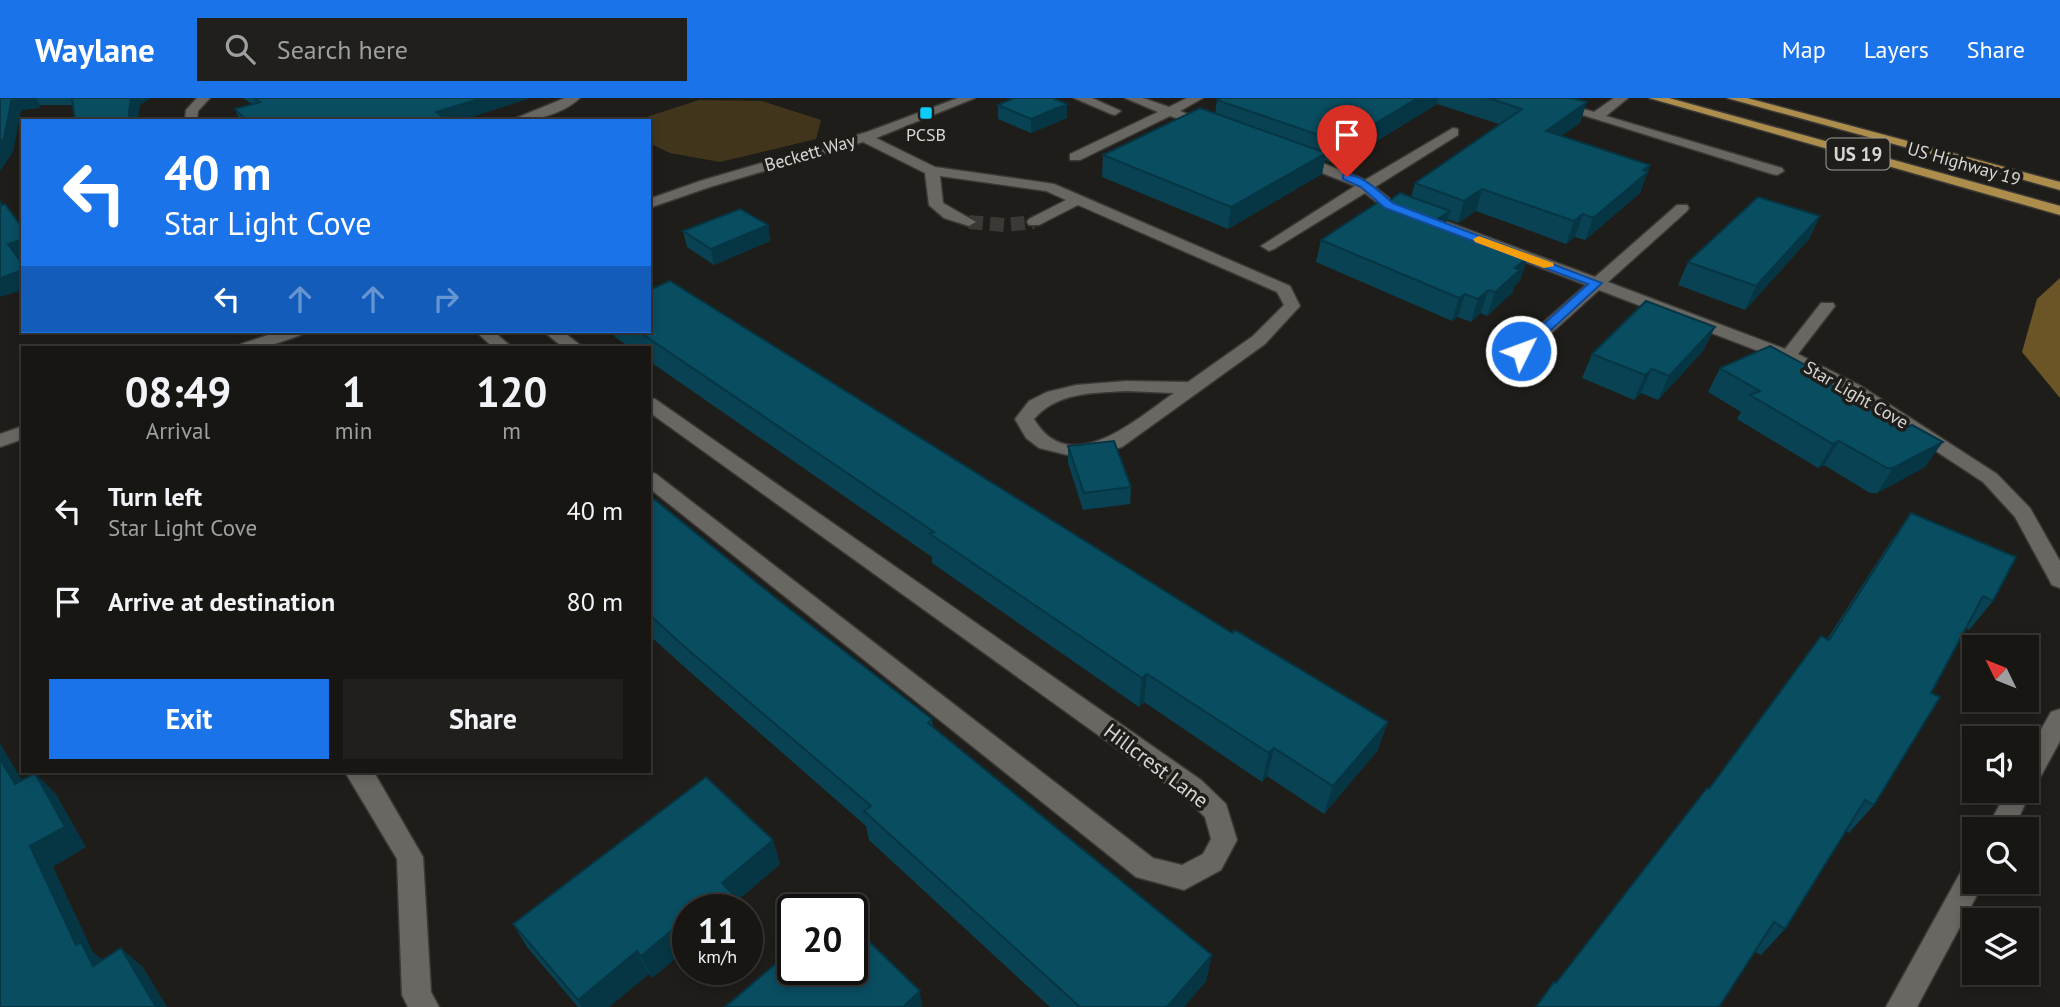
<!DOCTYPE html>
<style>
:root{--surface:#171613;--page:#201f1c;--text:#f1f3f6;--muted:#9e9fa0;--line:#363533;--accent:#1a73e8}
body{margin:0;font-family:"PT Sans",sans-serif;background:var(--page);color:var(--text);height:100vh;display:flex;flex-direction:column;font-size:26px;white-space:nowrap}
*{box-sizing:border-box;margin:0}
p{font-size:23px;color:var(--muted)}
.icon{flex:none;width:38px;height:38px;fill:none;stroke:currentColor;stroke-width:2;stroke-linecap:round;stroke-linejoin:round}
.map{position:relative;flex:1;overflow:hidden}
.sheet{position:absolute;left:21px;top:248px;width:630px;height:427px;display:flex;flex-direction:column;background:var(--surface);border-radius:0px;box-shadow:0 4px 10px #0003,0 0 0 2px var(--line)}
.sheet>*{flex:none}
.banner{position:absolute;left:21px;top:21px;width:630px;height:214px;border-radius:0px;box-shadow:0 4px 10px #0003,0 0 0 2px var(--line);background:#1a73e8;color:#fff;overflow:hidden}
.needle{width:46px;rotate:313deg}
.buttons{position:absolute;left:1962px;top:537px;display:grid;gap:14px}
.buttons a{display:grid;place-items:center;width:77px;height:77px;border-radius:0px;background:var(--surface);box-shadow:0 4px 10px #0003,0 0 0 2px var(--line);font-size:35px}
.speed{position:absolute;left:672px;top:796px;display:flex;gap:14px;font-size:35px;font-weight:700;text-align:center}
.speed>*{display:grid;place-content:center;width:91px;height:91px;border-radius:50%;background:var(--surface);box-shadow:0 4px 10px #0003,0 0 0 2px var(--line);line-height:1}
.speed small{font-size:18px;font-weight:400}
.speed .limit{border:4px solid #111;border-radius:10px;background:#fff;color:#111}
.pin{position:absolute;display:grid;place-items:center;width:60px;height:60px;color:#fff;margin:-72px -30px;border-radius:50% 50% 50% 0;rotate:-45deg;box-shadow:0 0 7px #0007}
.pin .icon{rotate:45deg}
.me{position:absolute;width:77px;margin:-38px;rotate:48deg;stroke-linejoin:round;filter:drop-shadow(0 0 5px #0008)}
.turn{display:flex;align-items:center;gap:24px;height:147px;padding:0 28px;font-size:32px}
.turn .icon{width:91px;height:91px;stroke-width:2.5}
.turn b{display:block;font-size:49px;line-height:60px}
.lanes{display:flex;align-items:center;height:66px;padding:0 28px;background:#0003;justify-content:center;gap:35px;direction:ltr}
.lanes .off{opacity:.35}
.eta{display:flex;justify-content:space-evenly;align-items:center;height:119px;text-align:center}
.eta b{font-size:42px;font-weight:600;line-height:49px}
.primary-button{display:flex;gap:14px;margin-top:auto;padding:14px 28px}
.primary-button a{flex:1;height:80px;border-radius:0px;background:var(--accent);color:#fff;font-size:28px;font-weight:600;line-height:80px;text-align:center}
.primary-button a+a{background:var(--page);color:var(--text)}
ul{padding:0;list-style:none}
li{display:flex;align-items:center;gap:21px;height:91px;padding:0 28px}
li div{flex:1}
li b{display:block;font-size:26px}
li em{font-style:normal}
header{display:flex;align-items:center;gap:42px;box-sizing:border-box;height:98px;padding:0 35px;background:var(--accent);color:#fff}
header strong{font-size:33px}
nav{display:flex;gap:38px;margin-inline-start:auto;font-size:24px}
.search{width:490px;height:63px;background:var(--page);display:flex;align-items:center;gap:18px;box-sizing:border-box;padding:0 24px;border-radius:0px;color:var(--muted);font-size:26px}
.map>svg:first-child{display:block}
.green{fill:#41351c}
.water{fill:#6b5527}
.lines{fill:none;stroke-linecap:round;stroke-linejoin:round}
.minor-tunnel{stroke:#3b3935;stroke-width:14;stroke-dasharray:14 7;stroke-linecap:butt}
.minor-casing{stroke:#3a3936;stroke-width:3}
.highway-casing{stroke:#3a3936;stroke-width:3}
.minor{fill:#696762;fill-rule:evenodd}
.highway{fill:#ad8d4c;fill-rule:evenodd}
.wall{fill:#084253}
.shaded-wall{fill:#063644}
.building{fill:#094d61;stroke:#063644;stroke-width:2}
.route{fill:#1a73e8;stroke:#114b97;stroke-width:2}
.slow{fill:#f59e0b}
.poi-dot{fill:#0ccafa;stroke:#1f1d19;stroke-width:2.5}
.labels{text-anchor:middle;stroke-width:7;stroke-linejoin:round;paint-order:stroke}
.far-poi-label{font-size:18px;fill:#d7d6d3;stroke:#1f1d19}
.far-street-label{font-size:18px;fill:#d7d6d3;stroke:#1f1d19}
.shield{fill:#1f1d19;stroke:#a09e9b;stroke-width:2}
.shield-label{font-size:19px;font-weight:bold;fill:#d7d6d3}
.street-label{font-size:21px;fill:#d7d6d3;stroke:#1f1d19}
</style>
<header>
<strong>Waylane</strong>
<div class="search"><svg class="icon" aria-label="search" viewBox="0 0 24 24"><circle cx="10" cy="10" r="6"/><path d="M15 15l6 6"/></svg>Search here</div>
<nav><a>Map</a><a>Layers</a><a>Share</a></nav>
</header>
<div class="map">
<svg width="2060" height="909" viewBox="0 0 2060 909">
<rect width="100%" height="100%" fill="#1f1d19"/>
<path class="green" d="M699,2L762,3L821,22L816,41L720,64L670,55L649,45V23H634Z"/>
<path class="water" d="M2060,180V300L2022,254L2037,201Z"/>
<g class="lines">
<path class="minor-tunnel" d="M969,124L1004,127L1034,124"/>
<g class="minor-casing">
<path id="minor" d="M197,0H210L198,13L197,23H185L186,12Z
M565,0H580C562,17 533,23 509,23Z
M958,0H975L876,40L935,69L1054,86L1290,188L1300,208L1265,246L1122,349L1080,360L1039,350L1026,340L1015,321L1029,303L1047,294L1076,287L1126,283L1188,284L1253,238L1284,207L1277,194L1078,107L1039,127H1029L1027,124L1029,121L1066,102L1046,93L940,78L943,105L976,124L969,128L944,120L929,107L925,75L863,44L710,89L649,110V101L700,83L867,34ZM1126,293L1174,295C1136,321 1070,382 1034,321C1057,294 1093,295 1126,293Z
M1074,0H1092L1121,13L1115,17L1111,16Z
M1125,0H1143L1169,9L1187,0H1203L1180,13L1217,28L1211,32L1170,18L1080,62H1070V56L1158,14Z
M1528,0H1547L1594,14L1614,0H1628L1606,18L1782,70L1784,73L1777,77L1772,76Z
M1453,30L1458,31V37L1375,89L1394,104L1595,179L1677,107H1687L1689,110L1687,113L1608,184L1785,251L1821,205H1833L1835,208L1798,256L1861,288L1997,376L2030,410L2060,463V490L2052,487L2015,419L1983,384L1849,296L1782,262L1599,192L1527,257H1515L1512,253L1515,249L1586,187L1384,110L1365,95L1274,151L1269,153L1261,148L1355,88L1292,63V57H1302L1365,82Z
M280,233H303L301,237L263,250H238L241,246Z
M475,233H493L513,250H494Z
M543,233H562L584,250H564Z
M649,300L655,301L1201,682L1226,706L1237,742L1221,772L1184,792L1136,779L649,390V374L656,376L1153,760L1182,767L1203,756L1211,741L1205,719L1183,698L649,314Z
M23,328V341L0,349V336Z
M2060,611V643L2035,689L2032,691L2013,732H1986L2007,693H2026V658L2051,614Z
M345,674L375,676L423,759L431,894L439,909H408L402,897L397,761Z
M1974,765V784H1984L1917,909H1886L1964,768Z"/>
</g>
<g class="highway-casing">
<path id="highway" d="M1649,0H1669L2060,108V117Z
M1727,0H1747L2060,84V92Z"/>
</g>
<use href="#minor" class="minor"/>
<use href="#highway" class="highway"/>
</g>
<path class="wall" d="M0,0H150L140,7H40L39,10L21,12L13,54Z
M243,0H530L459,23H240L235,11L252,6Z
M1221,0H1572L1580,25L1561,38L1650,67L1640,95L1585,142L1575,139L1566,146L1476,113L1458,125L1447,121L1445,129L1528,159L1520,182L1515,187L1512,195L1487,218L1481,215L1471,224L1458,219L1452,223L1316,164L1321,142L1386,105L1411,99L1415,85L1499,26L1437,6L1338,67L1325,62L1322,76L1228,131L1102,79L1103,57L1215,16L1217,2Z
M1067,6V20L1031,35L998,21V7Z
M1820,118L1809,141L1745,212L1678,187L1688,164Z
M768,127L770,143L714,167L687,149L683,133Z
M1715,229L1703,253L1658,302L1641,295L1634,302L1582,280L1592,256Z
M613,233H649L1378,652L1324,716L1267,678L1262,684L1144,604L1139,609L932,465V459L649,263V250H631L615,239Z
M1720,270L1835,283L1832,287L1925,369L1877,395H1870L1824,367L1818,370L1737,321L1741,314L1708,294Z
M1068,348L1131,389L1130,406L1083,412L1068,365Z
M649,397L777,501L932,621L933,630L1212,857L1206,883L1184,909H1050L869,742L866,728L689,573L649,537Z
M1911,415L1993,503L1969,532L1966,530L1931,595L1874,707L1849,735L1846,733L1785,831L1761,857L1755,854L1556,885L1827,541L1891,443Z
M773,742L780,766L737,803L740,812H688V850L652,880L649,876L609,909H578L527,849L513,826Z"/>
<path class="shaded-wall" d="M12,0H36L40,7L39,10L21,12L13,54L0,73V45Z
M131,0H150L140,7L138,23H130L129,14Z
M482,0H530L459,23H439L436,14Z
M1418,0H1438L1437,6L1338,67L1342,45Z
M1587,4L1580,25L1539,54L1546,33Z
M1067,6V20L1031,35V21Z
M1326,55L1322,76L1228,131L1231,109Z
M1650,67L1640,95L1585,142L1593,120Z
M1482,91L1476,113L1458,125L1464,103Z
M1450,113L1443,135L1433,124Z
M1583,116L1575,139L1566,146L1574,123Z
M1820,118L1809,141L1745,212L1756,188Z
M768,127L770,143L714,167L711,151Z
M23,141V160L19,161L8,146Z
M1528,159L1520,182L1515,187L1512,195L1487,218L1495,194L1515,170Z
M23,172V192L0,199V180Z
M1488,192L1481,215L1471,224L1478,201Z
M1465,196L1458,219L1452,223L1459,200Z
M1715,229L1703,253L1658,302L1669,278Z
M1652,271L1641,295L1634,302L1645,277Z
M1839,343L1824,367L1818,370L1833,346Z
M1943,344L1925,369L1877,395L1893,370Z
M1147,576L1144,604L1139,609L1142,580Z
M1388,624L1378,652L1324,716L1333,688Z
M0,645L37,707L15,686L0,661Z
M1274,650L1267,678L1262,684L1269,655Z
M35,675L56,696L86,749L53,769L93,854L104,863L93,868L76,847L30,748Z
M773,742L780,766L737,803L740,812H718L722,785Z
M688,819V850L652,880L641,858Z
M121,850L143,869L167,909H156Z
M637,853L649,876L609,909H582L578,902Z
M1212,857L1206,883L1184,909H1167Z
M920,893L922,909H903Z"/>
<path class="building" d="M0,0H12L4,40L0,45Z
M72,0H131L129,14L130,23H75Z
M254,0H482L436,14L449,23H247L235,11L260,4Z
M1014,0H1052L1067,6L1031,21L998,7Z
M1221,0H1418L1342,45L1217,2Z
M1488,0H1572L1587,4L1546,33L1650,67L1643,72L1648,74L1593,120L1583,116L1574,123L1482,91L1464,103L1415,85L1522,11Z
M1200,10L1326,55L1231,109L1103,57Z
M1400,95L1450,113L1433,124L1528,159L1515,170L1520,172L1495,194L1488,192L1478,201L1465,196L1459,200L1321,142L1380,103L1386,105Z
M1758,99L1820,118L1756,188L1688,164Z
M0,104L2,107L5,106L23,131V141L8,146L23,167V172L0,180Z
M740,111L768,127L711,151L683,133Z
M670,183L1232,535L1235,532L1388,624L1333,688L1274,650L1269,655L1147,576L1142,580L930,436L934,434L638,233H649V192Z
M1646,203L1715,229L1669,278L1652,271L1645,277L1592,256Z
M1770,248L1835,283L1829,286L1908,329L1912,327L1943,344L1893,370H1887L1839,343L1833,346L1750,297L1760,293L1720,270Z
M1114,343L1131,389L1084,395L1068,348Z
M649,397L777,501L932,621L928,625L1212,857L1167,909H1080L864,713L871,708L679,544L649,516Z
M1911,415L2016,459L1993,503L1983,498L1931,595L1940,599L1874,707L1865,702L1785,831L1774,824L1719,909H1536L1554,884L1556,885L1707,690L1709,691L1821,538L1829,542Z
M0,661L15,686L35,675L65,729L30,748L76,847L81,844L93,868L121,850L156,909H0Z
M706,679L773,742L722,785L735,798L718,812H688V819L641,858L637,853L578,902L513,826Z
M852,827L920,893L903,909H725L793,851V872H852Z"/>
<path class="route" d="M1343,77C1362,75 1379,94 1393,105L1602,185L1526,255H1517V250L1588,186L1385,110L1361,89L1343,81Z"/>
<path class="slow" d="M1479,138L1553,165L1554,168L1544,170L1475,144L1473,141Z"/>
<rect class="poi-dot" x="919" y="8" width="14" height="14" rx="3.5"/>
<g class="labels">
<g class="far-poi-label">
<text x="926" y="43">PCSB</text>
</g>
<g class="far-street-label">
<text transform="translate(810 55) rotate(-16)" y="6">Beckett Way</text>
<text transform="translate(1964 66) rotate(16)" y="6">US Highway 19</text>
<text transform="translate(1856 297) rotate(30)" y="6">Star Light Cove</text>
</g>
<rect class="shield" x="1826.5" y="40.5" width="63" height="31" rx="5"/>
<g class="shield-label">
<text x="1858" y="63">US 19</text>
</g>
<g class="street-label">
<text transform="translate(1156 668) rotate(37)" y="7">Hillcrest Lane</text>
</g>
</g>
</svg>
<div class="buttons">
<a><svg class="needle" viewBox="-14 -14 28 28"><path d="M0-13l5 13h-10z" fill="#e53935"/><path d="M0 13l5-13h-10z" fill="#9e9fa0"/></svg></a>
<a><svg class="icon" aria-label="sound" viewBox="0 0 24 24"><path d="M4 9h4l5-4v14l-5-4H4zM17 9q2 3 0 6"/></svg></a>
<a><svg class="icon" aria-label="search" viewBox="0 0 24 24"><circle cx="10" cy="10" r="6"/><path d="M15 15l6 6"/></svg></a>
<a><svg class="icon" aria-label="layers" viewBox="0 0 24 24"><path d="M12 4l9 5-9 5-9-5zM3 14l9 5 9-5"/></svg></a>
</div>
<div class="speed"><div>11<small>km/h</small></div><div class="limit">20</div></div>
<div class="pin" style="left:1347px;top:79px;background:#d93025"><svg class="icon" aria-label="arrive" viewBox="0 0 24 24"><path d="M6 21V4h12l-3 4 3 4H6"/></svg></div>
<svg class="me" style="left:1521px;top:253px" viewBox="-20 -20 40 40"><circle r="17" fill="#1a73e8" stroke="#fff" stroke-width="3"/><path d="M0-11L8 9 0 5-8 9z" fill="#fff"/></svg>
<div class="banner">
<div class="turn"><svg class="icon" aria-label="left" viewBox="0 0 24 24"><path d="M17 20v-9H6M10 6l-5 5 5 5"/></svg><div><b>40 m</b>Star Light Cove</div></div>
<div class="lanes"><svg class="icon" aria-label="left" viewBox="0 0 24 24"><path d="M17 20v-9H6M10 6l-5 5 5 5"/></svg><svg class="icon off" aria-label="ahead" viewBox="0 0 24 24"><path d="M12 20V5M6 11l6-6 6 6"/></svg><svg class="icon off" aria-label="ahead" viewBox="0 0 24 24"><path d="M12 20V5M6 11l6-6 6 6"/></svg><svg class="icon off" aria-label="right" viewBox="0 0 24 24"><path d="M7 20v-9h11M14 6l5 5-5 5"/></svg></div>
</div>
<section class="sheet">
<div class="eta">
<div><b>08:49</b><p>Arrival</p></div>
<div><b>1</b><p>min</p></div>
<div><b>120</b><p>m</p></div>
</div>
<ul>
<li><svg class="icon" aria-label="left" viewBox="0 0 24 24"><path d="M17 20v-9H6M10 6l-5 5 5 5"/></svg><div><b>Turn left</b><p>Star Light Cove</p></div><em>40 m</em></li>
<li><svg class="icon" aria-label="arrive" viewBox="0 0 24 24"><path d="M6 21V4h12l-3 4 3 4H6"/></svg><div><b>Arrive at destination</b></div><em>80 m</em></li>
</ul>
<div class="primary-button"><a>Exit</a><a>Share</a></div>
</section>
</div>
